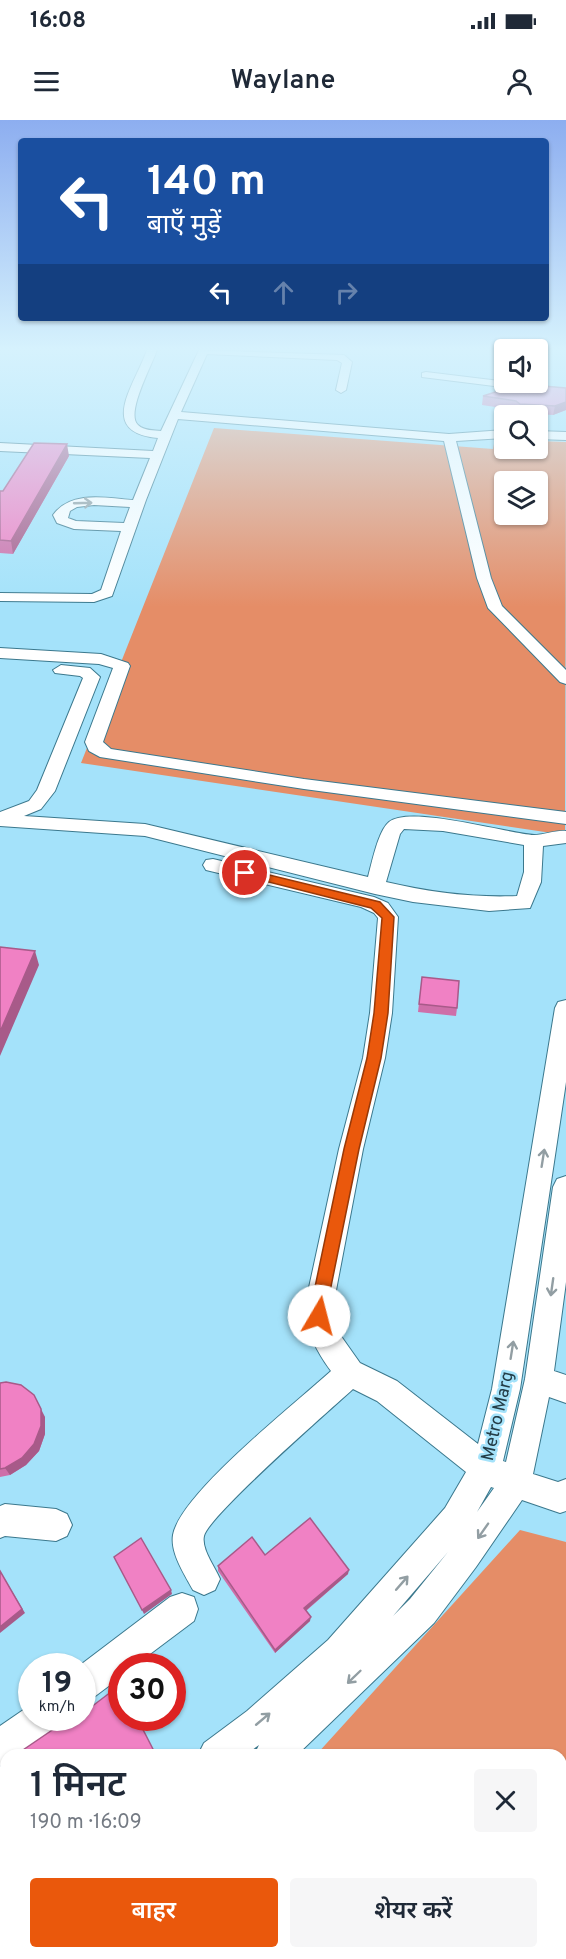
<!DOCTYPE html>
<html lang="hi">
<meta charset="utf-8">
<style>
:root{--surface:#fff;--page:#f6f6f7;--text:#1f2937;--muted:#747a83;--accent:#ea580c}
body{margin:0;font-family:Overpass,"Noto Sans Devanagari",sans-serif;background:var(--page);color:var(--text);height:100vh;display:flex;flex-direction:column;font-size:22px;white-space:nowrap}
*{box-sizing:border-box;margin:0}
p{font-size:20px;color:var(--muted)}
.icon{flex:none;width:33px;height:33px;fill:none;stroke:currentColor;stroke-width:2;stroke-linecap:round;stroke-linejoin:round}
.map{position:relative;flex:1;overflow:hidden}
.panel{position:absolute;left:0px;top:1629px;width:567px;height:210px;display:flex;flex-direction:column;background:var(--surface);border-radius:18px 18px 0 0;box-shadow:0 2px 4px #0004}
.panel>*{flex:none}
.top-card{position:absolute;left:18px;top:18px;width:531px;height:183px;border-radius:6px;box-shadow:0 2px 4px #0004;background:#1a4fa0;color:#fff;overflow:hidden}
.tools{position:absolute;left:494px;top:219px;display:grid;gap:12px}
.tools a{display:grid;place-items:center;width:54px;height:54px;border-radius:6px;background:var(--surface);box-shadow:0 2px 4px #0004;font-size:30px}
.speed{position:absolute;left:18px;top:1533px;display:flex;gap:12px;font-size:30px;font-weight:700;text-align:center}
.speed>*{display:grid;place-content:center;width:78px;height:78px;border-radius:50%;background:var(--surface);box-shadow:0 2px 4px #0004;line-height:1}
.speed small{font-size:15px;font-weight:400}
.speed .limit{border:9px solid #d22;background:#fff;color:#111}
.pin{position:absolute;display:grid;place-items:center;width:51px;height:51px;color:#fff;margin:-26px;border:3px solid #fff;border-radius:50%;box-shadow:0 2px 6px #0007}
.me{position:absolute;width:66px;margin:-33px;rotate:8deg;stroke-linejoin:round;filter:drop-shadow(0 0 4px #0008)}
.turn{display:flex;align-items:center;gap:21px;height:126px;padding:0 30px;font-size:27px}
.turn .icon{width:78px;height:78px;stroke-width:2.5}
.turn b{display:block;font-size:42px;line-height:51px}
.lanes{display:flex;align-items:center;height:57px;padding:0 30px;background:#0003;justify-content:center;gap:30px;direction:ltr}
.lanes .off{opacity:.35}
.round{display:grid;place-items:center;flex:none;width:63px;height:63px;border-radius:6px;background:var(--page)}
.summary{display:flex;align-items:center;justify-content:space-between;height:102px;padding:0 30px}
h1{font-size:36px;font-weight:600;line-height:45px}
.action{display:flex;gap:12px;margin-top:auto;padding:12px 30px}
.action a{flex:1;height:69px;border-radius:6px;background:var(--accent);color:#fff;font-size:24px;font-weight:600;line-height:69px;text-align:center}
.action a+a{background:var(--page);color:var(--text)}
.status{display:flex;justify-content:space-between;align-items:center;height:42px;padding:0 30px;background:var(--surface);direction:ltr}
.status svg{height:16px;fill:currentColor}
header{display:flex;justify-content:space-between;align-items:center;height:78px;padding:0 30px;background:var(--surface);font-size:27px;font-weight:600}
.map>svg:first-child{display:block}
.green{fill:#e58d67;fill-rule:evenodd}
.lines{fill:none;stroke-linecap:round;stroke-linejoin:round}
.minor-casing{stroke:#3b788d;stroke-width:2}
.minor{fill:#fff;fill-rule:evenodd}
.wall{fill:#ce6fa9}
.shaded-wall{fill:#a85a89}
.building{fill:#f081c4;stroke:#a85a89;stroke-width:1.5}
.oneway{stroke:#929ea3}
.route{fill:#ea580c;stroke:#983908;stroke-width:1.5}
.labels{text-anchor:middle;stroke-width:5;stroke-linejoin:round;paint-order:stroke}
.near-street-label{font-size:18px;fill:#243d47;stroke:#a4e2fa}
</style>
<div class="status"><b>16:08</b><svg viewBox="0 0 49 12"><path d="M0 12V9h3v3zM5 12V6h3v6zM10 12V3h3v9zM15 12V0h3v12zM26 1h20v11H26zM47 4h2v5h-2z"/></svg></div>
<header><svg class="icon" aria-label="menu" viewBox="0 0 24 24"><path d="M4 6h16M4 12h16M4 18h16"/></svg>Waylane<svg class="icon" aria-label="person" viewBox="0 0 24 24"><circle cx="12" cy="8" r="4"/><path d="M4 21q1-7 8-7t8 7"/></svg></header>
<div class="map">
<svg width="566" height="1839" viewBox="0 0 566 1839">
<rect width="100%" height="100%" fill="#a4e2fa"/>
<path class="green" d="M214,308L493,329L495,319H504V328H537V321L566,322L565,715L81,643ZM504,362H537V394H504Z
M520,1410L566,1422V1839H130L136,1833H561V1635H316Z"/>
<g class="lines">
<g class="minor-casing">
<path id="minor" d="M147,230H157C152,245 125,294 138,305C144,311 154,310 161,311L199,230L344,235L352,242L346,270L341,273L336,270L342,243L337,240L207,234L181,292L449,314L504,310V318L456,321L491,458L502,486L566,550V564L560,562L488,488L477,458L444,321L178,299L146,380L112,476L94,482L0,481V473L92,474L101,470L121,411L74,409L57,403L53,395C71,370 106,378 133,380L150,338L0,331V323L153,331L158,318C96,312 135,265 147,230ZM94,385L130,387L124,403L76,401L68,398L70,391L77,387Z
M426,252L566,269V275L422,257V253Z
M537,311L566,312V320L537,319Z
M0,528L101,534L128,543L130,546L103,622L111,629L304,659L566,692V704L304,669L100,637L89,631L85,622L113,548L99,544L0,538Z
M61,545L90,548L100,557L55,671L41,689L24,696L145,704L368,757C372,743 378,711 389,702C410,685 505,713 534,715C545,715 555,710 566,711V723L543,726L541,762L530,788L489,791L413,782L375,774L145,716L0,706V692L29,681L37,670L83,558L80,556L55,553L53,550ZM404,709L443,711L524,725V752L517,776C473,778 429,772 386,762L400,714Z
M213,739L374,777L388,783L398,797L392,893L385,938L363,1029L333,1186L336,1209L360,1243L397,1261L478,1324L492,1269L555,888L558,882L566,880V962L520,1269L503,1341L506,1342L525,1259L553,1067L557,1059L566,1056V1162L554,1251L566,1255V1283L549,1277L533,1354L558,1362L566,1359V1391L560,1393L522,1380L476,1447L434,1503L297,1635H254L259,1625L245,1635H198L204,1623L247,1591L328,1520L445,1388L466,1352L377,1281L353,1269C330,1290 208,1396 204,1416C201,1429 215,1447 220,1459L215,1470L204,1475L193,1470C185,1455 170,1433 173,1415C180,1374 296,1283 331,1251C315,1229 308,1214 305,1186L339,1029L363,938L370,893L378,798L374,793L361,787L206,750L203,745L206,740ZM491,1367L494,1368L477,1392ZM448,1432L410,1479L393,1496Z
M5,1384L56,1389L67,1394L72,1405L67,1416L56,1421L5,1416L0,1418V1386Z
M182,1473L194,1477L198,1489L194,1501L134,1546H122V1556L94,1577L82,1582V1546H79L170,1477Z
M32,1584V1598H57L52,1610L20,1635H6V1643L0,1646V1606Z
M6,1812V1833H25L22,1839H0V1814Z"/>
</g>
<use href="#minor" class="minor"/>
</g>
<path class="wall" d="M566,268V290L553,295L519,293L515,290L482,285L483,276Z
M69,336L13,434L0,433V371H3Z
M422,857L457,888L456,896L418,892Z
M0,1263L45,1297V1314L39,1331L26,1345L10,1355L0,1357Z
M265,1435L348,1454L306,1491L310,1501L275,1533L218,1451V1446Z"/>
<path class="shaded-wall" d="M566,282V290L553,295L555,286Z
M67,324L69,336L13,434L11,421Z
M35,831L39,845L0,936V912Z
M41,1289L45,1297V1314L39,1331L26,1345L10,1355L5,1348Z
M349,1450L348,1454L304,1492V1488Z
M0,1451L25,1493L0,1513Z
M171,1470L172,1474L144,1494L142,1490Z
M311,1497L310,1501L275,1533V1530Z"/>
<path class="building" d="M520,264L566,268V282L555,286L520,284L516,281L483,276Z
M34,323L67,324L11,421L0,420V371H3Z
M0,827L35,831L0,912Z
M422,857L459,861L457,888L419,884Z
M6,1262L21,1265L34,1275L41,1289V1306L34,1324L22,1338L5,1348L0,1349V1263Z
M310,1398L349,1450L304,1488L311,1497L275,1530L218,1446L252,1417L265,1435Z
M141,1418L171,1470L142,1490L114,1437Z
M0,1451L22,1489L0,1507Z
M120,1565L122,1568V1598H137L156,1635H21L20,1632L70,1598H71L73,1601L77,1598H82V1594Z"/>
<defs><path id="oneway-shaft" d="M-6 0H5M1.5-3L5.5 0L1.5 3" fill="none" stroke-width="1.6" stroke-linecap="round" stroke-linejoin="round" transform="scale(1.5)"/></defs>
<g class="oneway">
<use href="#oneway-shaft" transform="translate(83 383) rotate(-2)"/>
<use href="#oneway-shaft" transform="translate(543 1038) rotate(-81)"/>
<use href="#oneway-shaft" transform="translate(552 1167) rotate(98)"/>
<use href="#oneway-shaft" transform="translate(512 1230) rotate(-81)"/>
<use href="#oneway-shaft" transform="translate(483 1411) rotate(125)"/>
<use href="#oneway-shaft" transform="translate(402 1463) rotate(-49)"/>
<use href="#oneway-shaft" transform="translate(354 1557) rotate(136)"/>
<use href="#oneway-shaft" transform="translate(263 1599) rotate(-40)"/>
</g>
<linearGradient id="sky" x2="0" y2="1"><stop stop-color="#8daef0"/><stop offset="0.47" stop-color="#d6f2fd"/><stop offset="1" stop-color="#d6f2fd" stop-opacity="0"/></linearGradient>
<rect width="566" height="487" fill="url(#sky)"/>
<path class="route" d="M245,749L380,782L394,797L388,893L381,938L359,1029L327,1186L325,1201L319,1203L313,1201L311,1186L344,1029L367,938L374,893L382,798L371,788L241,755V750Z"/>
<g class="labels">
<g class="near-street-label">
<text transform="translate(497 1296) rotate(-77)" y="6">Metro Marg</text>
</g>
</g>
</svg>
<div class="tools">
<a><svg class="icon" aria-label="sound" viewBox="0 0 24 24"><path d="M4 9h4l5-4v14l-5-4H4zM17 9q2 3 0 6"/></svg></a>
<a><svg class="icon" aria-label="search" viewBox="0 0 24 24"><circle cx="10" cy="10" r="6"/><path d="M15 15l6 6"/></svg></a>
<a><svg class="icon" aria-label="layers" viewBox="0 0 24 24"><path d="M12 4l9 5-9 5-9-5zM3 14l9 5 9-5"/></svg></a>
</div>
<div class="speed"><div>19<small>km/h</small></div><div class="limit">30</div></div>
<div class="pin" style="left:245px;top:753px;background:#d93025"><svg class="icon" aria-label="arrive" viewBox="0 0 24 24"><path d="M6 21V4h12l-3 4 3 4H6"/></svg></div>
<svg class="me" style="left:319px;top:1196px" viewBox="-20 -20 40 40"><circle r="19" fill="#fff"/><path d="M0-13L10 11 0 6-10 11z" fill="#ea580c"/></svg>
<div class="top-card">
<div class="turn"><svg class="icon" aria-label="left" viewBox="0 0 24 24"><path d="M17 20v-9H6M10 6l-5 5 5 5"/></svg><div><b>140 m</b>बाएँ मुड़ें</div></div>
<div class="lanes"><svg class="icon" aria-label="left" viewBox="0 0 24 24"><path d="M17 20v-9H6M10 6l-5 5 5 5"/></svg><svg class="icon off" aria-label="ahead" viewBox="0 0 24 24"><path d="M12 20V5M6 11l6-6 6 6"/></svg><svg class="icon off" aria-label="right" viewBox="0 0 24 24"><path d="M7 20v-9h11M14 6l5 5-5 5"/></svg></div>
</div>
<section class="panel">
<div class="summary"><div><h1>1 मिनट</h1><p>190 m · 16:09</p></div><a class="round"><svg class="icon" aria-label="close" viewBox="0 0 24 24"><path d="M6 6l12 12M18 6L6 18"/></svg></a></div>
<div class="action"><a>बाहर</a><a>शेयर करें</a></div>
</section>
</div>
